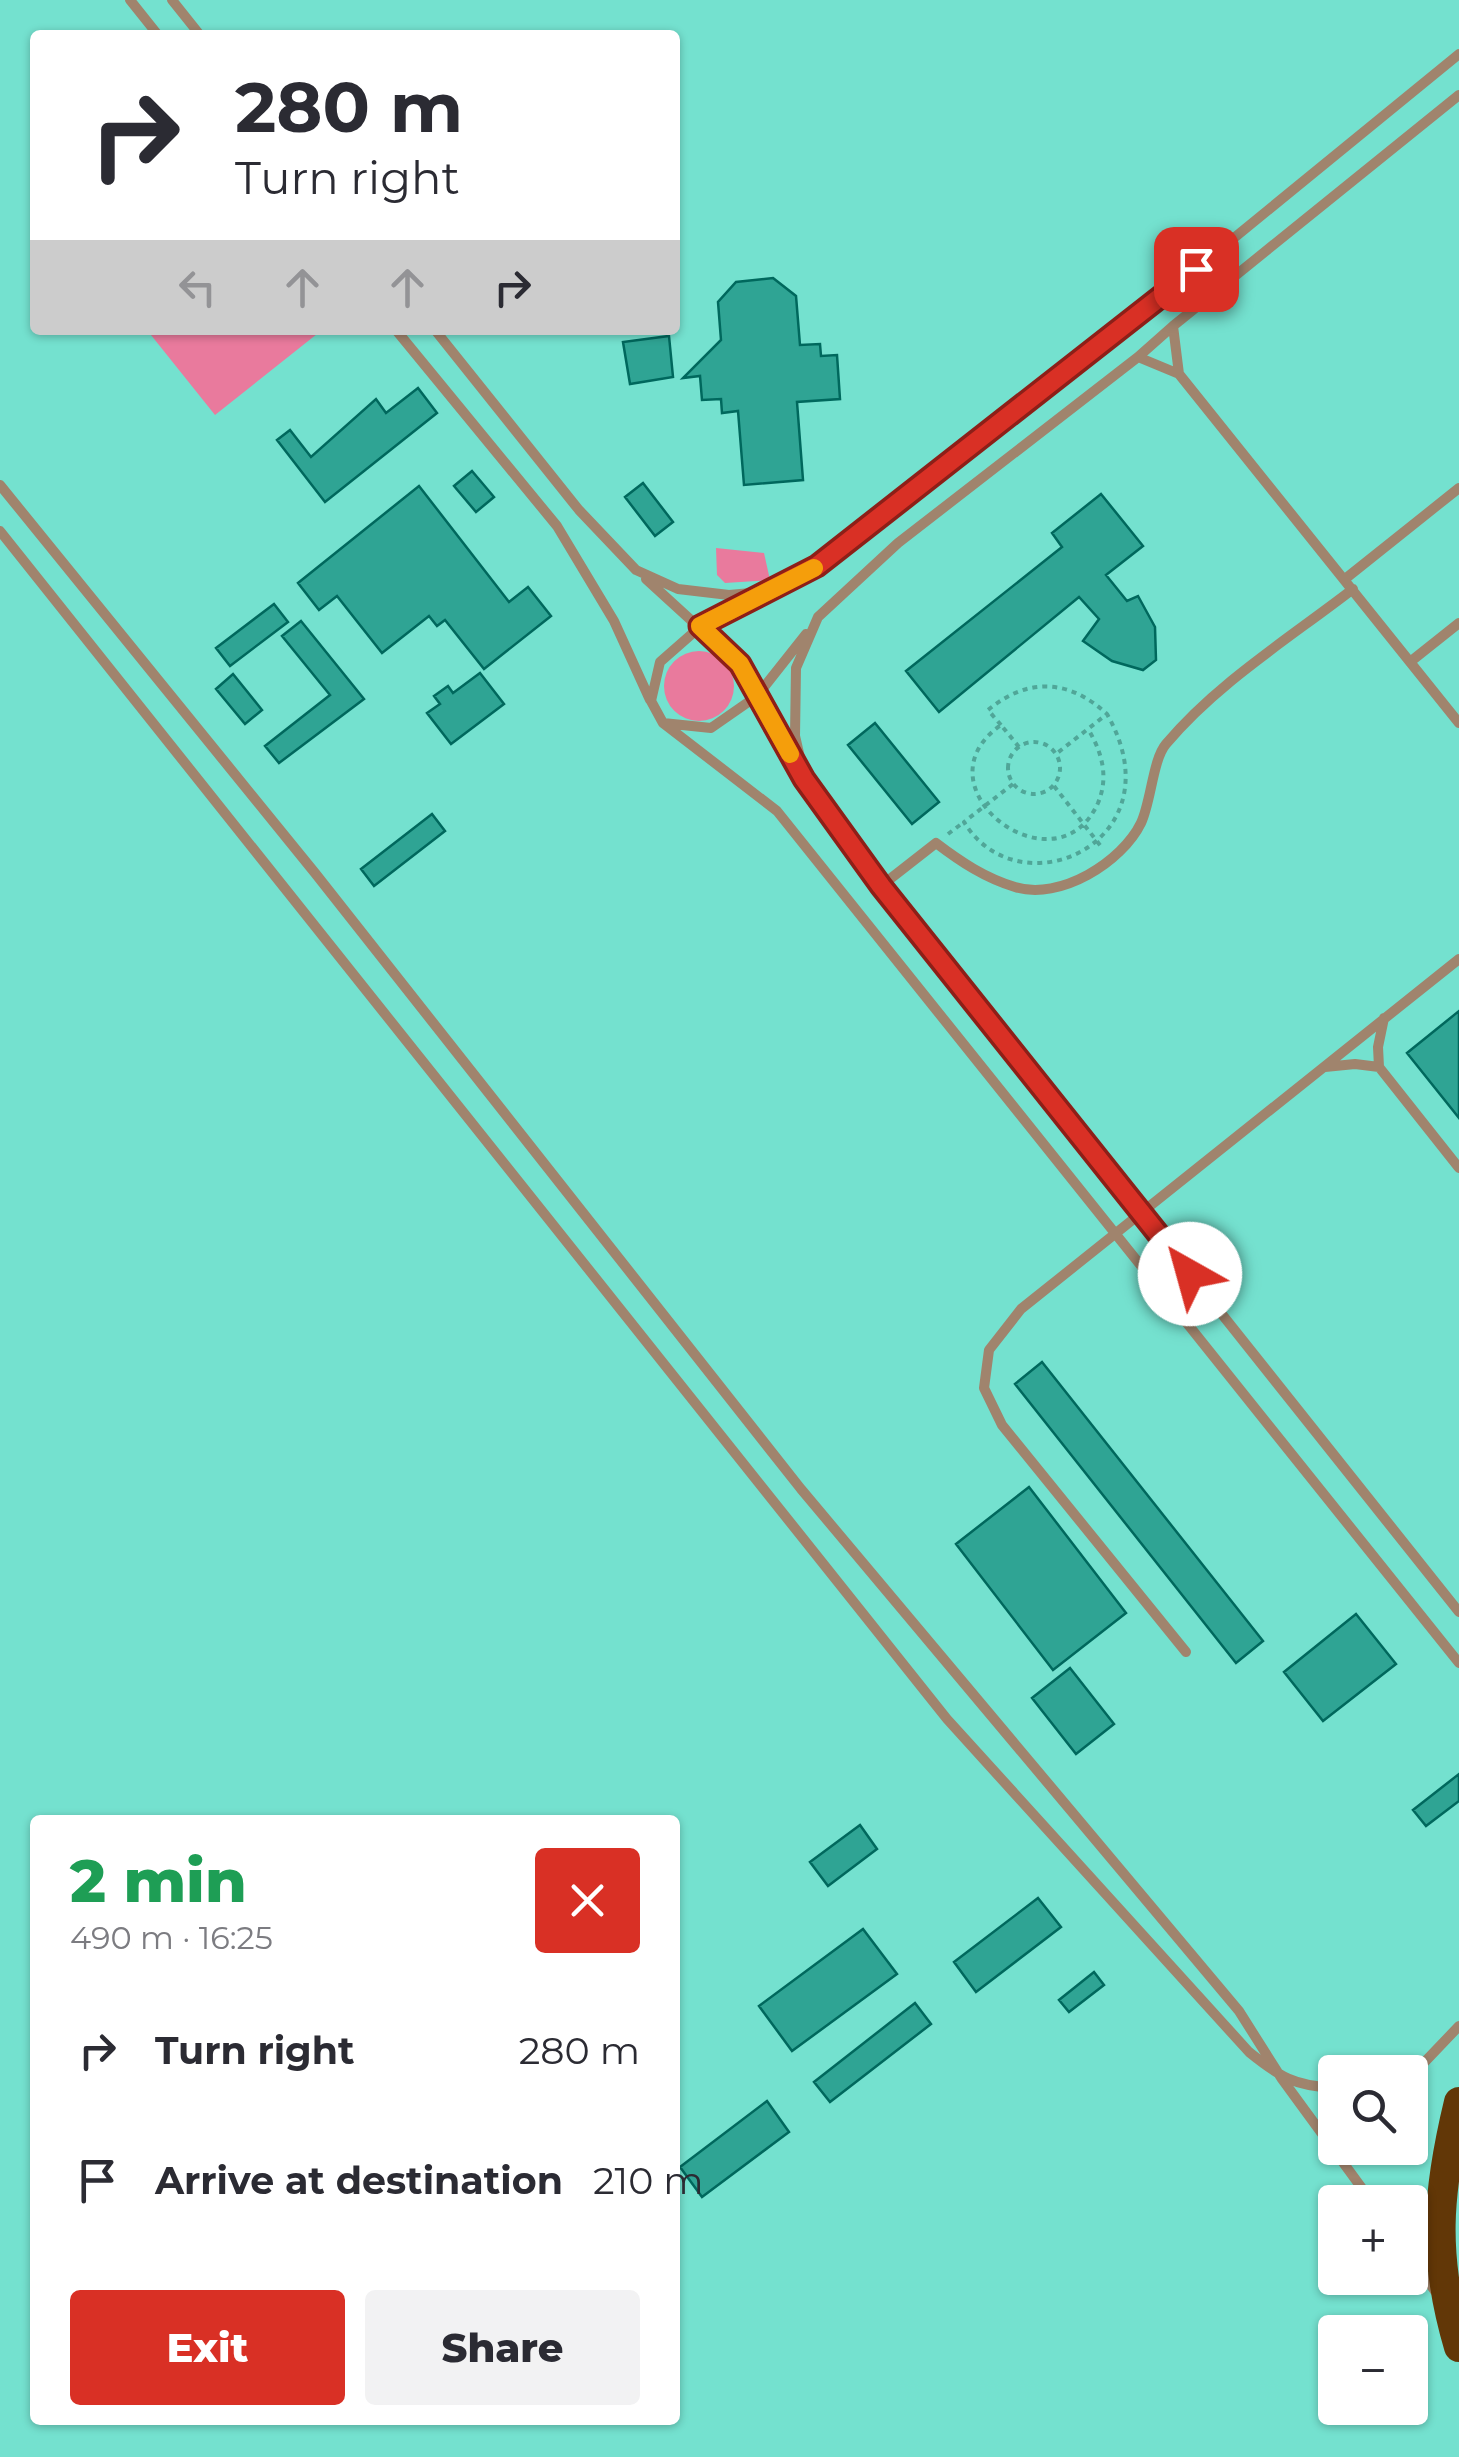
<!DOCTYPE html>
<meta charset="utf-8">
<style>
:root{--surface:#fff;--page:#f2f2f3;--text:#2b2b33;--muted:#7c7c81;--accent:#d93025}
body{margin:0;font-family:Montserrat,sans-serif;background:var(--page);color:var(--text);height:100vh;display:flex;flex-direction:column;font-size:38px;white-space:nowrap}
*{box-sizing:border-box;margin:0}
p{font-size:32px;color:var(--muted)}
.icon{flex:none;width:55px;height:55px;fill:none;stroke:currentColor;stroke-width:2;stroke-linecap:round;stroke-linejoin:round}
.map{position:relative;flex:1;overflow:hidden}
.panel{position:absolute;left:30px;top:1815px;width:650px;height:610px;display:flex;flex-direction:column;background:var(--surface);border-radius:10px;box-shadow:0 2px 8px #0004}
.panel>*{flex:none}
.banner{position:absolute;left:30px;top:30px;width:650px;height:305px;border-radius:10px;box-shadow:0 2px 8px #0004;background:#fff;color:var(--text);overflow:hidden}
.tools{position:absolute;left:1318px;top:2055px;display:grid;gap:20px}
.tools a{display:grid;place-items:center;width:110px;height:110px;border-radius:10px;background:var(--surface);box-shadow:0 2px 8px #0004;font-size:50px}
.pin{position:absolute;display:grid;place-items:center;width:85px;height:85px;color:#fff;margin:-42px;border-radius:20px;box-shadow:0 5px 15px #0006}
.me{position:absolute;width:110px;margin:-55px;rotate:322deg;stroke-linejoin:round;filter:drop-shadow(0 0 8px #0008)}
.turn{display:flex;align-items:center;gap:35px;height:210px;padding:0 40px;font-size:45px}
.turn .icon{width:130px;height:130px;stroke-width:2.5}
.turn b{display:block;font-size:70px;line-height:85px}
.lanes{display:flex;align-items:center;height:95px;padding:0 40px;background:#0003;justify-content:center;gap:50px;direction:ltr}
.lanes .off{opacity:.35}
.round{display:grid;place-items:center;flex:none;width:105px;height:105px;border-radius:10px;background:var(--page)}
.head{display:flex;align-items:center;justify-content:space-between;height:170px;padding:0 40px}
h1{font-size:60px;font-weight:800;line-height:75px;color:#1e9e55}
.cta{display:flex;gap:20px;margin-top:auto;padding:20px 40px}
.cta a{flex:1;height:115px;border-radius:10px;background:var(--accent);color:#fff;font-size:40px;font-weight:800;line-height:115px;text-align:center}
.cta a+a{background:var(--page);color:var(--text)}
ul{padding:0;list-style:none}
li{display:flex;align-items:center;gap:30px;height:130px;padding:0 40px}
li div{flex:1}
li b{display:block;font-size:38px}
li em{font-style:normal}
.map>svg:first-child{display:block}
.green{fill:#e97a9d}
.building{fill:#2fa494;stroke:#00685d;stroke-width:2.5}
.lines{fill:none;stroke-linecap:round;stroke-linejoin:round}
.path{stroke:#50a698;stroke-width:4;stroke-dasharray:5 5;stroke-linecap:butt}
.lane{stroke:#a0846d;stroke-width:10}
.highway{stroke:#623707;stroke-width:30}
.route-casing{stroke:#8d1f18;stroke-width:25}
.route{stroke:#d93025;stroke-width:18}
.slow{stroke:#f59e0b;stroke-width:18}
</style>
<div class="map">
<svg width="1459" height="2457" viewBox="0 0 1459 2457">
<rect width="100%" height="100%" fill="#74e1cf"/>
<path class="green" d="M147,330H322L215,415Z
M716,548L764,553L770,580L725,583L717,575Z
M664 686a35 35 0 1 1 70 0a35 35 0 1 1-70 0Z"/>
<path class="building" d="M773,278L796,296L800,345L820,344L821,356L837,355L840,399L797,402L803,480L744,485L738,411L722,413L721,399L702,400L700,376L683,378L721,340L718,302L736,282Z
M669,336L673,377L630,384L623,342Z
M418,388L437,413L325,502L277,440L290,430L311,457L376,399L386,413Z
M472,471L494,497L476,512L454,486Z
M643,483L673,522L655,536L625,497Z
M419,486L509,602L528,587L551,616L484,669L445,620L437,626L429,616L382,653L337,596L319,610L298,583Z
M1101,494L1143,546L1106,575L1127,601L1138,596L1155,627L1156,660L1143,670L1112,661L1083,641L1099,619L1079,597L939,712L906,671L1062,547L1052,533Z
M274,604L288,622L230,666L216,648Z
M301,621L364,699L279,763L265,746L330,695L282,636Z
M480,673L504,704L451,744L427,713L440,704L434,696L448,686L453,693Z
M233,674L262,710L245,724L216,689Z
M875,723L939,802L912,824L848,745Z
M432,814L445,831L374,886L361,869Z
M1459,1011V1118L1407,1053Z
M1042,1362L1263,1641L1236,1663L1015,1384Z
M1029,1487L1126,1613L1053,1670L956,1544Z
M1356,1614L1396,1664L1323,1721L1284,1672Z
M1070,1668L1114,1724L1076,1754L1032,1698Z
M1459,1774V1801L1426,1826L1413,1810Z
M860,1825L877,1849L828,1886L810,1862Z
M1038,1898L1061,1927L976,1992L954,1962Z
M863,1929L897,1974L792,2051L759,2006Z
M1094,1972L1104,1985L1069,2012L1059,2000Z
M915,2003L931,2024L830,2102L814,2082Z
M767,2101L789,2132L702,2197L680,2167Z"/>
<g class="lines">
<path class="path" d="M1001,725L988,710C1028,677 1069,679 1107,714
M1008 768a26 26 0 1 1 52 0a26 26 0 1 1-52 0Z
M1019,747L1001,725C912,787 1056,896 1098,803C1109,777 1102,752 1088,729
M1013,784L964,822C1019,913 1180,842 1107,714L1056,754
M1054,786L1103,849
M948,834L964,822"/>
<path class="lane" d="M130,0L158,35
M172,0L200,35
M1459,54L1196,269L817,566L701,626L660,662L651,701L663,723L777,811L1459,1663
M1459,95L1173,326L1179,374L1459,723
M396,330L557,526L614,621L650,700
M435,330L579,510L636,570L678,589L729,595L762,592
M1138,357L1173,326
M0,485L315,873L801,1489L1239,2011L1282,2079L1372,2202
M0,531L947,1719L1249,2052C1280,2077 1294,2086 1335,2088
M646,579L739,664L799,770
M1345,579L1459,488
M1353,589C1291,637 1217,683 1166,744C1153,759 1151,802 1141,823C1122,862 1060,901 1015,887C985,878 961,862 936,843L881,886L1459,1612
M1410,662L1459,623
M663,723L711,728L757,696L806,634
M881,886L805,779L795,736L796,668L818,617L898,543L1138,357L1179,374
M1384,1018L1378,1047L1379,1067L1459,1168
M1325,1067L1355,1064L1379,1067
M1186,1652L1002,1425L984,1388L989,1350L1021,1309L1459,959
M1409,2072L1417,2070L1459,2026
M1410,2256L1435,2291"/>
<path class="highway" d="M1459,2102C1437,2193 1432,2256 1459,2347"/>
</g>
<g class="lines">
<g class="route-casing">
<path id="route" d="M1190,1274L881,886L804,779L740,664L700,626L817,566L1196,269"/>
</g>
<use href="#route" class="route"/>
<path class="slow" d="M790,754L740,664L700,626L814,568"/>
</g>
</svg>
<div class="tools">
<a><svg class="icon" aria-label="search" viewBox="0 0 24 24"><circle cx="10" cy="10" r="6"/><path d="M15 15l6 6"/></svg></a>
<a>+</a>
<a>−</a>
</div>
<div class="pin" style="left:1196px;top:269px;background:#d93025"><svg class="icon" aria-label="arrive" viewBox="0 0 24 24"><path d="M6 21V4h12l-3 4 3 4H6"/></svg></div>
<svg class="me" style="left:1190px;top:1274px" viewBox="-20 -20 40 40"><circle r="19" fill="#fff"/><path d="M0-13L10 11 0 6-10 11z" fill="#d93025"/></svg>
<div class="banner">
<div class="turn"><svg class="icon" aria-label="right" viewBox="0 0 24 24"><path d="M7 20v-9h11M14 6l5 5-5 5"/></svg><div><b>280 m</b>Turn right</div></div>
<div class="lanes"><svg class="icon off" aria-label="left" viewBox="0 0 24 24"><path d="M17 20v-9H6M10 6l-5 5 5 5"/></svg><svg class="icon off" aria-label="ahead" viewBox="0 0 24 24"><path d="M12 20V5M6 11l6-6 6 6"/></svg><svg class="icon off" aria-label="ahead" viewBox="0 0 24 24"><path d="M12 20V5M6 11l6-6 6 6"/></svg><svg class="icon" aria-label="right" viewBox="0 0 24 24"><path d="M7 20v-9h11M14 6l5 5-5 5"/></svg></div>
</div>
<section class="panel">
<div class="head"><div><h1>2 min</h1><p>490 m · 16:25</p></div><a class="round" style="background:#d93025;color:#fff"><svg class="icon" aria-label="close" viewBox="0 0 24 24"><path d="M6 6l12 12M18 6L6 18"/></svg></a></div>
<ul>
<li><svg class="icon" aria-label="right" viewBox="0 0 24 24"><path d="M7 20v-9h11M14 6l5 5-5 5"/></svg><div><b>Turn right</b></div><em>280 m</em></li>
<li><svg class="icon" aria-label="arrive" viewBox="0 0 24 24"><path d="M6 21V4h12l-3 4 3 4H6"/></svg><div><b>Arrive at destination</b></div><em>210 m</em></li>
</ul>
<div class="cta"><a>Exit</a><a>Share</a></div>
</section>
</div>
